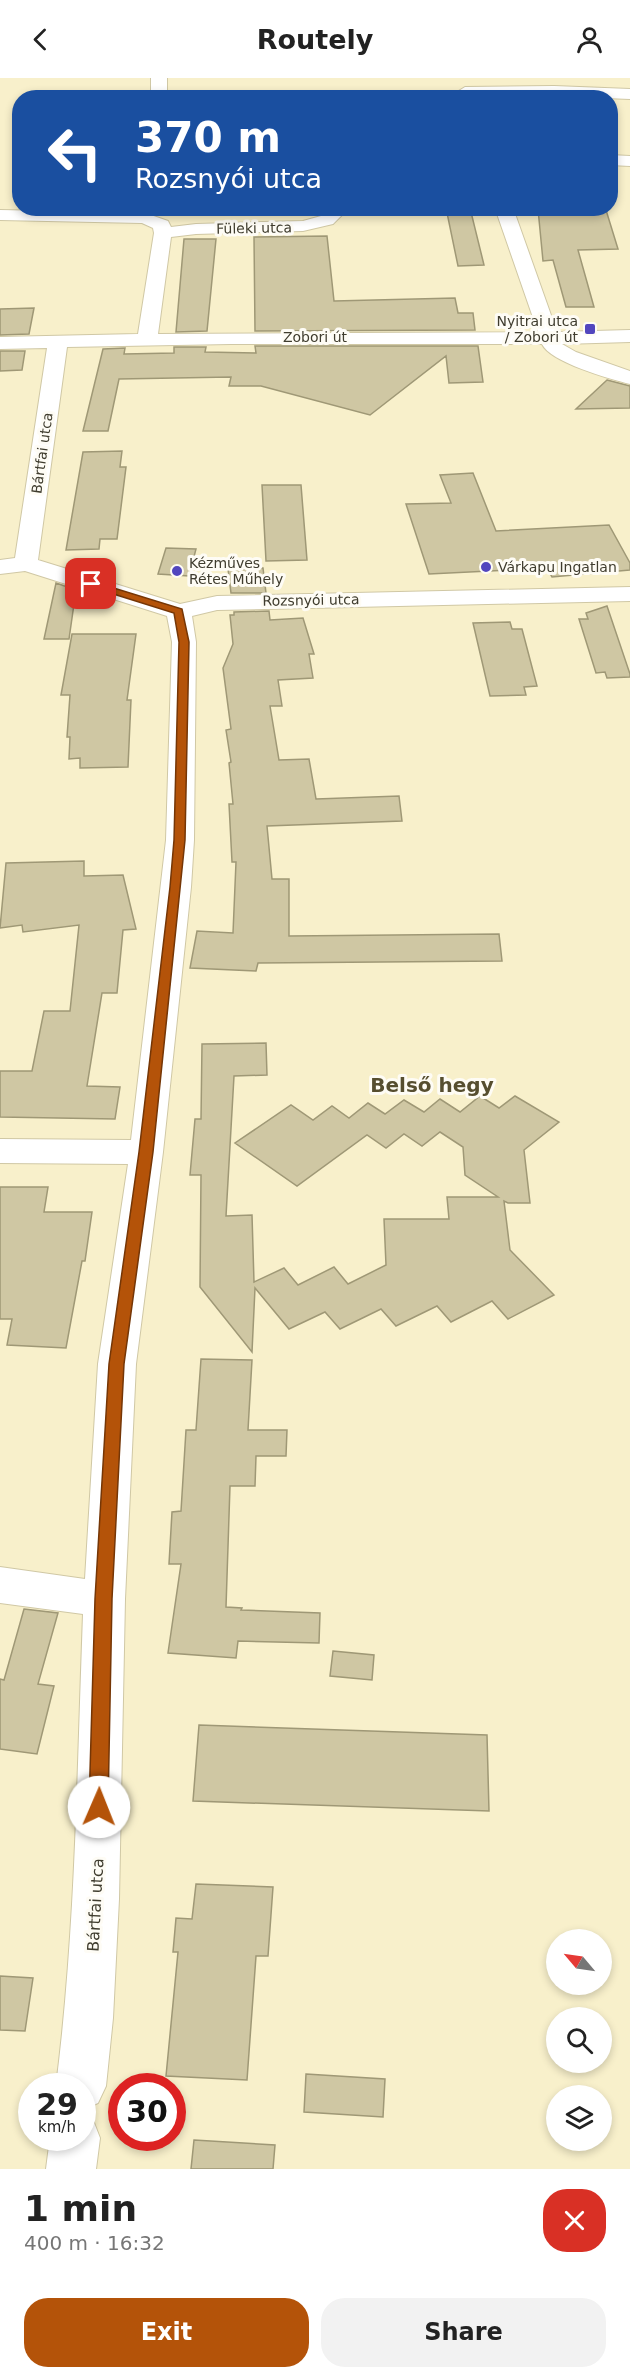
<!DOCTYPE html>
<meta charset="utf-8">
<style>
:root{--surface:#fff;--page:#f2f2f2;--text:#222;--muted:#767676;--accent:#b45309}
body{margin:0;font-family:"DejaVu Sans",sans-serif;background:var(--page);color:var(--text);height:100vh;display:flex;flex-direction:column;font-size:22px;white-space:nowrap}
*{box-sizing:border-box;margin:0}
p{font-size:20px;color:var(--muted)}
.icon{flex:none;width:33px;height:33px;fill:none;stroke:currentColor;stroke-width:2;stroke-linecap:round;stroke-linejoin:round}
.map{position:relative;height:2091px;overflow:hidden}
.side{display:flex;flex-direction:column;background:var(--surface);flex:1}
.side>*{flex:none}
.banner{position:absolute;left:12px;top:12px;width:606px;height:126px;border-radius:24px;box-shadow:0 3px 9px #0003;background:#1a4fa0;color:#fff;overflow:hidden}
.needle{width:39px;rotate:299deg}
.fabs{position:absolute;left:546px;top:1851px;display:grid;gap:12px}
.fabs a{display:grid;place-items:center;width:66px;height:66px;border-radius:50%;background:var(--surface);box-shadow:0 3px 9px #0003;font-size:30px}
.speed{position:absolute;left:18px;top:1995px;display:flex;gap:12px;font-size:30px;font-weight:700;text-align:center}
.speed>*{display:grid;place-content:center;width:78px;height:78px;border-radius:50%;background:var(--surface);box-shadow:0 3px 9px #0003;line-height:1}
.speed small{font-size:15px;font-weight:400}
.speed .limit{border:9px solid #d22;background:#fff;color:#111}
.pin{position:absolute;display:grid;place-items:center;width:51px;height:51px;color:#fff;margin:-26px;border-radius:12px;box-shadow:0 3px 9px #0006}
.me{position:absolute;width:66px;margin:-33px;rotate:1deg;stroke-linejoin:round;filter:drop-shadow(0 0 4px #0008)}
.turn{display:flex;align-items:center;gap:21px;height:126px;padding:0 24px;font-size:27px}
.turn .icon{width:78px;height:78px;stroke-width:2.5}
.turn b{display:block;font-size:42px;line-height:51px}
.round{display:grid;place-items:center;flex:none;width:63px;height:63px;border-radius:24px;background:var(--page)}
.overview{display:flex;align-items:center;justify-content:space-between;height:102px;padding:0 24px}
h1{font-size:36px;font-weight:700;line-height:45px}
.cta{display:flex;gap:12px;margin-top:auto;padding:12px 24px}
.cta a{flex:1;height:69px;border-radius:24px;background:var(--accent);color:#fff;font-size:24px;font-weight:700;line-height:69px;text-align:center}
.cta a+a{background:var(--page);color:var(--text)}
header{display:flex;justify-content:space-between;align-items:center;height:78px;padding:0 24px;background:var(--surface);font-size:27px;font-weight:700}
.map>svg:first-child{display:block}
.building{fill:#cfc7a3;stroke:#9f9876;stroke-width:1.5}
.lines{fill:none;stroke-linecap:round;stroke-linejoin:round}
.minor-casing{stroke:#d0c8a5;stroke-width:2}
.minor{fill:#fff;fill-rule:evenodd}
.route{fill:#b45309;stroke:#753606;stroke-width:1.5}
.poi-dot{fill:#5246be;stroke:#fefcf5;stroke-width:2}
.labels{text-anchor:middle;stroke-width:6;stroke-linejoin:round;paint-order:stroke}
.far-street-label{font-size:14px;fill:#3f3c2e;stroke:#fefcf5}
.far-poi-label{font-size:14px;fill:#3f3c2e;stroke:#fefcf5;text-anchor:start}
.street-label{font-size:16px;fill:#3f3c2e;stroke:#fefcf5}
.quarter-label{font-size:20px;font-weight:bold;fill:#564e2f;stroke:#fefcf5}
</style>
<header><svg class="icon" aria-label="back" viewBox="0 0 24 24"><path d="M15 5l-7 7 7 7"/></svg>Routely<svg class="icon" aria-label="person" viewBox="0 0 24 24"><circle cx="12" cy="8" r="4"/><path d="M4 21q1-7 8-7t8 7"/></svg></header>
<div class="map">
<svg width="630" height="2091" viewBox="0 0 630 2091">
<rect width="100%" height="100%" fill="#f8f0cb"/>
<path class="building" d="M446,130H470L484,187L458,188Z
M538,131L606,132L618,171L578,172L594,229H566L553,182L543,183Z
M327,158L334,223L455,220L458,235H473L475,252L255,253L254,159Z
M184,161H216L207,253L176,254Z
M34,230L29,256L0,257V231Z
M255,268H478L483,304L449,305L446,278L370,337L261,308H229L231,299L119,301L108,353H83L103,271L125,270L124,276L174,275V269H206L205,274L256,275Z
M0,273H25L22,292L0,293Z
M607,302L630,308V330L576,331Z
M122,373L120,389H126L117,461H100L99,471L66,472L83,374Z
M473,395L496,453L609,447L630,485V492L552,499L547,490L429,496L406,426L451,425L440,397Z
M262,407H301L307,482L266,483Z
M166,470L196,471L189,498L158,496Z
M263,490L266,515H231L228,491Z
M56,505L76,512L69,561H44Z
M607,528L630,596V599L607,600L605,594L596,595L579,541H588L586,535Z
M269,533L270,542L303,540L314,576H309L313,600L278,602L282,628H270L279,682L309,681L316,721L399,718L402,743L267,748L272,801H289V858L499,856L502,883L258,885L256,893L190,890L197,853L233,855L236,784H232L229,726H233L229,685L231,684L226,652L231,651L223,590L233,566L230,537H234V534Z
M510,544L512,551H522L537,608L524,609L526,617L490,618L473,545Z
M72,556H136L127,622H131L128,689L80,690V680L69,681L70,659H67L70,617H61Z
M84,783V798L123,797L136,851L123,852L117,915H102L87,1008L120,1009L115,1041L0,1039V993H32L44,933H70L79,847L23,854L22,847L0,850L6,785Z
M266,965L267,997L234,998L226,1138L252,1137L254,1204L284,1190L298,1207L334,1189L348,1206L386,1187L384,1141H449L447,1119H498L465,1097L463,1069L440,1054L422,1068L404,1056L386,1070L367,1057L297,1108L235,1065L291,1027L313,1042L332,1028L349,1040L368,1025L385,1036L404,1022L424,1034L440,1021L460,1034L480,1018L499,1030L515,1018L559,1044L524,1072L530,1125H508L504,1123L510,1172L554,1217L508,1241L492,1223L451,1244L437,1228L396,1248L381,1231L340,1251L325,1234L289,1251L255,1210L252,1274L200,1209L201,1097H190L195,1041H201L202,966Z
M0,1109H48L44,1134H92L85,1183H82L66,1270L7,1267L12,1241H0Z
M201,1281L252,1282L248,1352H287L286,1378H256L255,1408H230L226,1529L242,1530L241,1532L320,1535L319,1565L238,1563L236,1580L168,1575L181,1486H169L172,1434L181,1433L186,1352H196Z
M24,1531L58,1535L38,1606L54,1608L37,1676L0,1671V1601L4,1602Z
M333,1573L374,1577L372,1602L330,1598Z
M199,1647L487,1657L489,1733L193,1723Z
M196,1806L273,1809L268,1878H256L247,2002L166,1998L178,1874H173L176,1840L192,1841Z
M0,1898L33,1900L25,1953L0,1952Z
M306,1996L385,2001L383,2039L304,2034Z
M194,2062L275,2067L273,2091H191Z"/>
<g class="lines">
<g class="minor-casing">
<path id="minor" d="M151,0H167V20H151Z
M554,8L630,11V21L554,18L465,19L457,14L465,9Z
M610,77L630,78V88L610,87Z
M330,130H349L333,146L303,153L196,156L171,159L158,256L538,254L495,130H513L557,254L630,252V264L562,266L576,274L630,293V306C610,301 550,284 542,266H231L67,269L38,482L180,526L217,518L630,509V523L217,532L192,538L196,564L194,762L191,809L163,1074L136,1286L125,1521L119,1821L113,1940L106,2008L98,2025L82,2032V2008H56C76,1851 77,1693 83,1536L0,1525V1489L85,1501L98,1286L128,1086L0,1085V1061L131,1062L166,762L172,564L167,538L25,493L0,496V482L15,480L47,270L0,271V259L138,256L154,155L153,150L142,145L0,142V132L145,135L168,143L171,149L196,146L303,143L321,138Z
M82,2038L93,2042L100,2060L96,2091H46L50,2060H82Z"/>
</g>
<use href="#minor" class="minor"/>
</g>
<path class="route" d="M91,503L182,531L189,564L185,762L153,1074L124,1286L112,1521L108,1729L105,1735L99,1737L92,1735L89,1729L95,1521L109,1286L139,1074L170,809L174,762L179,564L174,535L88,508L86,506Z"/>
<g class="poi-dot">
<rect x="584" y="245" width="12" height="12" rx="3"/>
<circle cx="486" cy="489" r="6"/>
<circle cx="177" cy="493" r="6"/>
</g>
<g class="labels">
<g class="far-street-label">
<text transform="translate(254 150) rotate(-1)" y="5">Füleki utca</text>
<text x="315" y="264">Zobori út</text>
<text transform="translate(42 375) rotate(-82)" y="5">Bártfai utca</text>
<text transform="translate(311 522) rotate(-1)" y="5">Rozsnyói utca</text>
</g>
<g class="far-poi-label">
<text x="578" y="248" text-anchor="end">Nyitrai utca<tspan x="578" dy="16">/ Zobori út</tspan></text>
<text x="189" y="490">Kézműves<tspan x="189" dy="16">Rétes Műhely</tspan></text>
<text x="498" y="494">Várkapu Ingatlan</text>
</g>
<g class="street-label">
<text transform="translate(95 1827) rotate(-87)" y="6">Bártfai utca</text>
</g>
<g class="quarter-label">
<text x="432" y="1014">Belső hegy</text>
</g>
</g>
</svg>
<div class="fabs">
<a><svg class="needle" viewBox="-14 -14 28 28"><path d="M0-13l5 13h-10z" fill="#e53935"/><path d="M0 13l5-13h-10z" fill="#767676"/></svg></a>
<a><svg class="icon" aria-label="search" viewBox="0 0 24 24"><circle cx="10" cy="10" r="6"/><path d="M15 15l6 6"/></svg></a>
<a><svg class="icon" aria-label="layers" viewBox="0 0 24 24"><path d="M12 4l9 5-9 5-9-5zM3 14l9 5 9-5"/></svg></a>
</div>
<div class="speed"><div>29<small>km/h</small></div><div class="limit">30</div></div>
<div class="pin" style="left:91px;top:506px;background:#d93025"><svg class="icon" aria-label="arrive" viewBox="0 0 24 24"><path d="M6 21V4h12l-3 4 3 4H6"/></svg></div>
<svg class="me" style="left:99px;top:1729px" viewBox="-20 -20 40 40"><circle r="19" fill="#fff"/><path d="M0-13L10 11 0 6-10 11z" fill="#b45309"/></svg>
<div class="banner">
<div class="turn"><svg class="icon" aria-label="left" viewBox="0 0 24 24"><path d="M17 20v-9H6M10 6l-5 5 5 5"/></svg><div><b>370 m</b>Rozsnyói utca</div></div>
</div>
</div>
<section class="side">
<div class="overview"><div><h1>1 min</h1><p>400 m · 16:32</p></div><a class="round" style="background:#d93025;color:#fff"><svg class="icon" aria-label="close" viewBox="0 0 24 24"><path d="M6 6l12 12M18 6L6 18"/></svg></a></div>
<div class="cta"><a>Exit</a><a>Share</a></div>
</section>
